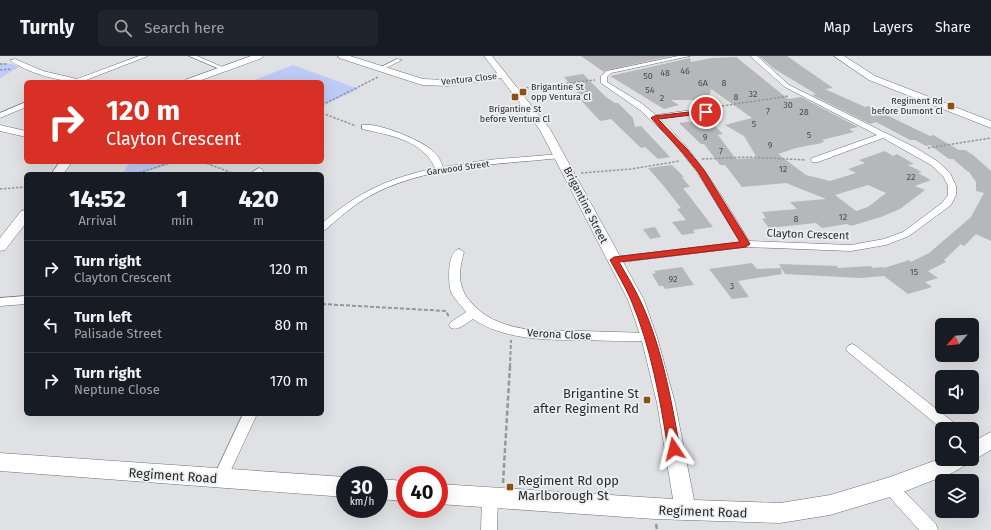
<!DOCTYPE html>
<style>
:root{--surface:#171b24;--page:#20242c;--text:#f1f3f6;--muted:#9ea1a6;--line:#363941}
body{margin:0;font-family:"Fira Sans",sans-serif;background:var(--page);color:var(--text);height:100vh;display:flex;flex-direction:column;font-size:15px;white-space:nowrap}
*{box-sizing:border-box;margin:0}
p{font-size:13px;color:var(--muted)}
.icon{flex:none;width:22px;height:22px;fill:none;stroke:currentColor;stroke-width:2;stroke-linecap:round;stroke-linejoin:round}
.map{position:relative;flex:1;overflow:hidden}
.side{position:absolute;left:24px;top:116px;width:300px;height:244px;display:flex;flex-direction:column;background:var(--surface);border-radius:6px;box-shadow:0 4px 16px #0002}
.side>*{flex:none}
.hud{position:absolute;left:24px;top:24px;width:300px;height:84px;border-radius:6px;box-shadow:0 4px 16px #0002;background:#d93025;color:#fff;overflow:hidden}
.needle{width:26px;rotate:243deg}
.buttons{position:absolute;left:935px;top:262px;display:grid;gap:8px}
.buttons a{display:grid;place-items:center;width:44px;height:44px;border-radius:6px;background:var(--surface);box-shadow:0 4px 16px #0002;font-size:20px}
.speed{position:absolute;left:336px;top:410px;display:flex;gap:8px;font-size:20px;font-weight:700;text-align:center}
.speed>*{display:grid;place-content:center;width:52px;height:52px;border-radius:50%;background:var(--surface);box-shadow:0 4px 16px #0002;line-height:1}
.speed small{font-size:10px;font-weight:400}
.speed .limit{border:6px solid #d22;background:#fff;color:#111}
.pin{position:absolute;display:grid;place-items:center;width:34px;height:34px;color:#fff;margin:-17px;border:2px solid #fff;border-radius:50%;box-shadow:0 1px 4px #0007}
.me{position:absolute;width:44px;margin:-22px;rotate:350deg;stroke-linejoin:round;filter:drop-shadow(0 0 3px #0008)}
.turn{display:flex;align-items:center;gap:14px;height:84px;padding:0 16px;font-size:18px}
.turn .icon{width:52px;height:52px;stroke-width:2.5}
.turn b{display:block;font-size:28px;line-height:34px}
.eta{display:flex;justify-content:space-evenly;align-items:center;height:68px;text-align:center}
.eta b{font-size:24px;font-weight:800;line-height:28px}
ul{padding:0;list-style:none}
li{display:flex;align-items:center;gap:12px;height:56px;padding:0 16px;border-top:1px solid var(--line)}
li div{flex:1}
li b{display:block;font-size:15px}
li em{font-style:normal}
header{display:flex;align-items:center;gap:24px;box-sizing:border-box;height:56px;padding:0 20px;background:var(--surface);border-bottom:1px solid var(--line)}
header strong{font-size:19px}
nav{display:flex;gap:22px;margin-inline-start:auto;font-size:14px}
.search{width:280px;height:36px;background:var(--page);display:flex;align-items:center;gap:10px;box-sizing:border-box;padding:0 14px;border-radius:6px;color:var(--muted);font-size:15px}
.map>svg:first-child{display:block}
.green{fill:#bdccf6}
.building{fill:#b6b7b9;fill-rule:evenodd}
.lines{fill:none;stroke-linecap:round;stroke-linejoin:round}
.street-casing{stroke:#6d6e71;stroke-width:1}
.secondary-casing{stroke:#6d6e71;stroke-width:1}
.path-far2{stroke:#97979a;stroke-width:1.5;stroke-dasharray:2.5 1.5;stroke-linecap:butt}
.path-far1{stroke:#97979a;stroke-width:2;stroke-dasharray:4 2;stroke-linecap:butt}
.path{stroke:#97979a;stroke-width:2.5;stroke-dasharray:5 2.5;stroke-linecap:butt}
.street{fill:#fff;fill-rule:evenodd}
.secondary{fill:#fff;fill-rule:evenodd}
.route{fill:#d93025;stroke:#8d1f18}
.poi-dot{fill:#8d5111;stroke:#edeef1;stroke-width:1.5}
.labels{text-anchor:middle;stroke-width:3.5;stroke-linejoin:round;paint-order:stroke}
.number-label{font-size:9px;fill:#4d4d4f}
.far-street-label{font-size:9px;fill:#2a2a2c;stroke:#edeef1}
.far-poi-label{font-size:9px;fill:#2a2a2c;stroke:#edeef1;text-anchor:start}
.street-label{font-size:11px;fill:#2a2a2c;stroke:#edeef1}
.near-poi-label{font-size:13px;fill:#2a2a2c;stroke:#edeef1;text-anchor:end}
.near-street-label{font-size:13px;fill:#2a2a2c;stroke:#edeef1}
</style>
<header>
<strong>Turnly</strong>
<div class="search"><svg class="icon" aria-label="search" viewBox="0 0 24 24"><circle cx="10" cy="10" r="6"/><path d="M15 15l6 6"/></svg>Search here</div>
<nav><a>Map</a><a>Layers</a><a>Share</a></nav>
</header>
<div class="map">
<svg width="991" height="474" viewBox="0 0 991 474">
<rect width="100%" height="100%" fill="#e0e1e4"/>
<path class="green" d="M0,7L12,8L19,11L0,22Z
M293,9L359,33L322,50V26H249Z
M130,106H177L138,118H122Z"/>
<path class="building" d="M581,0H671L607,14L604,16Z
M759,0H787L833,32L825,33L865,51L868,50L930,80L933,79L959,94H965L973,99L991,115V185L976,178L964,190L961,188L944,204L946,206L928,215L938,222L925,226L932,231L908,238L884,220L860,222L785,218L779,208L837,210L838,212L871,210L872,212L883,211L884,212L909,204L911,206L929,197L971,161L984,137L976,135V126L969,116L967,115L953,103H949L930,89L926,90L915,84H910L876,66L870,68L812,39L816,38L773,12Z
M736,1L788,43L801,41L858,71L849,73L854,76L822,84L825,86H821L822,87L796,92L778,98L806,119L830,125L856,117L848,113L865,107L859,104L885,95L893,100L897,98L914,108L908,109L922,116L918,117L931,124L915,130L925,134L900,153L881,161L851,170L847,168L822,172L816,167L769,172L762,163L766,162L762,156L797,153L790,146L826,143L786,127L742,131L725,109H720L704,88H701L679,67L704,64L707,67H712L723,78L718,79L736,103L757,102L744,80L725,69L752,62L711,33L709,44H671L679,49L664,53L610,20L690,2L691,6L712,2ZM868,129L886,137L868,151L856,155L835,139Z
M583,18L606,41L615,47H618L633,62L635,71L641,70L670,101L658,103L645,91L641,92L611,63L600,65L577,40H580L564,21Z
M672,109L684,121H682L690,131L683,132L713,171L693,174L695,177L682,179L672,166L686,164L677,153L681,152L662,128L648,112Z
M655,171L661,181L650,183L643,173Z
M752,207L757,213L781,212L782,218L738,225L749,241L732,243L709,213Z
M682,211L694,229L665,233L663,230H659L652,218L656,217L654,215Z"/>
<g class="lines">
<g class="street-casing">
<path id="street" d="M139,0H148L81,26C62,26 26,17 10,4L15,3L43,15L77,23Z
M189,0H197L227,13L222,14Z
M678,0H690L611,17L607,21V26L641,47L656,59L692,54H719L720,56L716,58H692L660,63C697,97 723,142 749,185L851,189L884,183L903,176L942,147L948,139V130L943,120L931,109L883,82L818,106H812L811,104L812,102L877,79L785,31L750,0H757L789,29L916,92L937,105L950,117L956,130V139L951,149L909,180L886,189L851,195L746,191L614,207L610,206L609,204L614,201L740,186L697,116L671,83L640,54L601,27V20L607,15Z
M397,3L402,4L382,14L377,13Z
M26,46V51L0,62V57Z
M362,69C378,66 421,84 433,95C438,99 441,105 443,111L487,104L560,98L564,100L560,102C495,109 424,109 366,142C351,151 338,163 325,174L322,175V167C360,135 387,123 435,112C423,84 389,79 362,73Z
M259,112L262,113L263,115L262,117L249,118Z
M459,193L464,196C459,214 457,229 469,244C496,278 544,275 582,275C604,276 627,276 649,277L653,278L655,281L653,284L649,285C627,285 604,285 582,284C545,284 505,284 473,263C466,267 459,275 451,272L449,269L451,266L466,256C462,250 454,243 451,236C448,226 447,196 459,193Z
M26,240V248L0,250V242Z
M852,288L856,290L957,369L959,373H942L848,296L846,293L848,290Z
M243,358H257L225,427L220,429L215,427L213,422Z
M890,424L895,426L936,468L938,474H919L885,436L882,431L885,426Z
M490,434L495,436L498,441L497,474H481L482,441L485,436Z"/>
</g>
<g class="secondary-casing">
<path id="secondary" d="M251,0H263L262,2L196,26H183L185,24Z
M338,0H350L423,23L447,24L497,17L484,0H492L550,73L644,244L657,281L675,347L694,444L780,447L830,439L890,421L942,402L972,403V386L991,376V394L972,405L969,404L966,409L952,417L890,441L830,459L780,467L654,463L439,448V428L673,443L657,347L641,281L628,244L540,74L501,22L447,30L422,29L339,2Z
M834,0H844L875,20L991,65V72L869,24Z
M0,69L26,75V81L0,75Z
M60,106H72L63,118H51Z
M26,154V167L5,194L0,195V182L21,155Z
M0,397L345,421V441L0,415Z
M379,423L405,425V445L379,443Z"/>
</g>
<path class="path-far2" d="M0,8H7
M0,14L12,13
M526,32L595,24
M322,49L378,21
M722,50L789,40
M322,57L356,70
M928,92L991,82
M702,103L749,101L806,104
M203,106L235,118
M581,117L631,113L680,105
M135,118L173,106
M0,133L26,131"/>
<path class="path-far1" d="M322,248L446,255L449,261
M510,311L511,284"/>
<path class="path" d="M503,427L510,310
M656,468L657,474"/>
<use href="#street" class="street"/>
<use href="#secondary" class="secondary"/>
</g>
<path class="route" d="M706,54L709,56L708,57L658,63L687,93L704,114L750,188L746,191L619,206C626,218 634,231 640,244C662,290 671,343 680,393L678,397L674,398L670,397L668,393C660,343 651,291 631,244C625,230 617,217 610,204L614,201L740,186L698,116L682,96L651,62L654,60Z"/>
<g class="poi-dot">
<rect x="519" y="32" width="8" height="8" rx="2"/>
<rect x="511" y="37" width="8" height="8" rx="2"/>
<rect x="947" y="46" width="8" height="8" rx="2"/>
<rect x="643" y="340" width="8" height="8" rx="2"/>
<rect x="506" y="427" width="8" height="8" rx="2"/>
</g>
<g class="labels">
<g class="number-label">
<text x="685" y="18">46</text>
<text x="665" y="20">48</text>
<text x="648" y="23">50</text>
<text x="703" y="30">6A</text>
<text x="724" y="30">8</text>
<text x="650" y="37">54</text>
<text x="753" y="41">32</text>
<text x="736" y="44">8</text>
<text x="662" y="45">2</text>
<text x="788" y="52">30</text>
<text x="768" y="58">7</text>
<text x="804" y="59">28</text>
<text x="754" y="71">5</text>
<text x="809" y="82">5</text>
<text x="705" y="84">9</text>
<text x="770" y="92">9</text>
<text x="721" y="98">7</text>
<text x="783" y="116">12</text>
<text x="911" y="124">22</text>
<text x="843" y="164">12</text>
<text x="796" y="166">8</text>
<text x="914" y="219">15</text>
<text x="673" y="226">92</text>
<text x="732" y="233">3</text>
</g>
<g class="far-street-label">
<text transform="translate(469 23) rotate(-6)" y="3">Ventura Close</text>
<text transform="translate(458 112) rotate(-8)" y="3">Garwood Street</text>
</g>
<g class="far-poi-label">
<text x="531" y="34">Brigantine St<tspan x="531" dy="10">opp Ventura Cl</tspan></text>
<text x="943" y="48" text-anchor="end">Regiment Rd<tspan x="943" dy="10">before Dumont Cl</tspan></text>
<text x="515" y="56" text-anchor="middle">Brigantine St<tspan x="515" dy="10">before Ventura Cl</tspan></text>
</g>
<g class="street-label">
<text transform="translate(586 149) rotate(63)" y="4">Brigantine Street</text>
<text transform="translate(808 178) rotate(2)" y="4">Clayton Crescent</text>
<text transform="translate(559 278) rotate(3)" y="4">Verona Close</text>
</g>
<g class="near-poi-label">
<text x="639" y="342">Brigantine St<tspan x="639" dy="15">after Regiment Rd</tspan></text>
<text x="518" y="429" text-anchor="start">Regiment Rd opp<tspan x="518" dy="15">Marlborough St</tspan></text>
</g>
<g class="near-street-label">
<text transform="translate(173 419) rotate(4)" y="5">Regiment Road</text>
<text transform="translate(703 455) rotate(2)" y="5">Regiment Road</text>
</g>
</g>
</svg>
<div class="buttons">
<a><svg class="needle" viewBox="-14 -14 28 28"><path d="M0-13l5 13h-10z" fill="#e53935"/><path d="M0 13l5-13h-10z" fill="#9ea1a6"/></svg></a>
<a><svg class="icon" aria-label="sound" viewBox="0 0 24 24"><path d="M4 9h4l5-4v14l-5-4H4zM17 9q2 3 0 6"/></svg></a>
<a><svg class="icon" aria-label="search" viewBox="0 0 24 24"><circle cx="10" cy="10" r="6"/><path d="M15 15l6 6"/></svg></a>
<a><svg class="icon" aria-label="layers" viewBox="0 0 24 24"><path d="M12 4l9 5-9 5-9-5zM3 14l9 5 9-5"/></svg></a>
</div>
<div class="speed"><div>30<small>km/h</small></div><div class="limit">40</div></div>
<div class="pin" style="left:706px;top:56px;background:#d93025"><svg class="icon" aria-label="arrive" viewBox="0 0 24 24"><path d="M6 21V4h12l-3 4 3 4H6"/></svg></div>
<svg class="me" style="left:674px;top:393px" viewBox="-20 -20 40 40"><path d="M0-17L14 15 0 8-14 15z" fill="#d93025" stroke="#fff" stroke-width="4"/></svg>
<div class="hud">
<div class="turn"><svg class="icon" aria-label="right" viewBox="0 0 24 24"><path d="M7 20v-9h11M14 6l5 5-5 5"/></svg><div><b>120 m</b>Clayton Crescent</div></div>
</div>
<section class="side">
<div class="eta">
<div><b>14:52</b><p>Arrival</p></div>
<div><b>1</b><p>min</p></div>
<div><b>420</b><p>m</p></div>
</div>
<ul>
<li><svg class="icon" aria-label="right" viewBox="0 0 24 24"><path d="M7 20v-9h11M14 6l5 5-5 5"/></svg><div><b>Turn right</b><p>Clayton Crescent</p></div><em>120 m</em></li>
<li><svg class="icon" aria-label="left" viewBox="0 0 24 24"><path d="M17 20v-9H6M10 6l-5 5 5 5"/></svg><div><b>Turn left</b><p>Palisade Street</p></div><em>80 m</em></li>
<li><svg class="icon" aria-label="right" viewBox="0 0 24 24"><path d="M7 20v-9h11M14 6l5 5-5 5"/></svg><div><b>Turn right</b><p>Neptune Close</p></div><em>170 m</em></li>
</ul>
</section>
</div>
